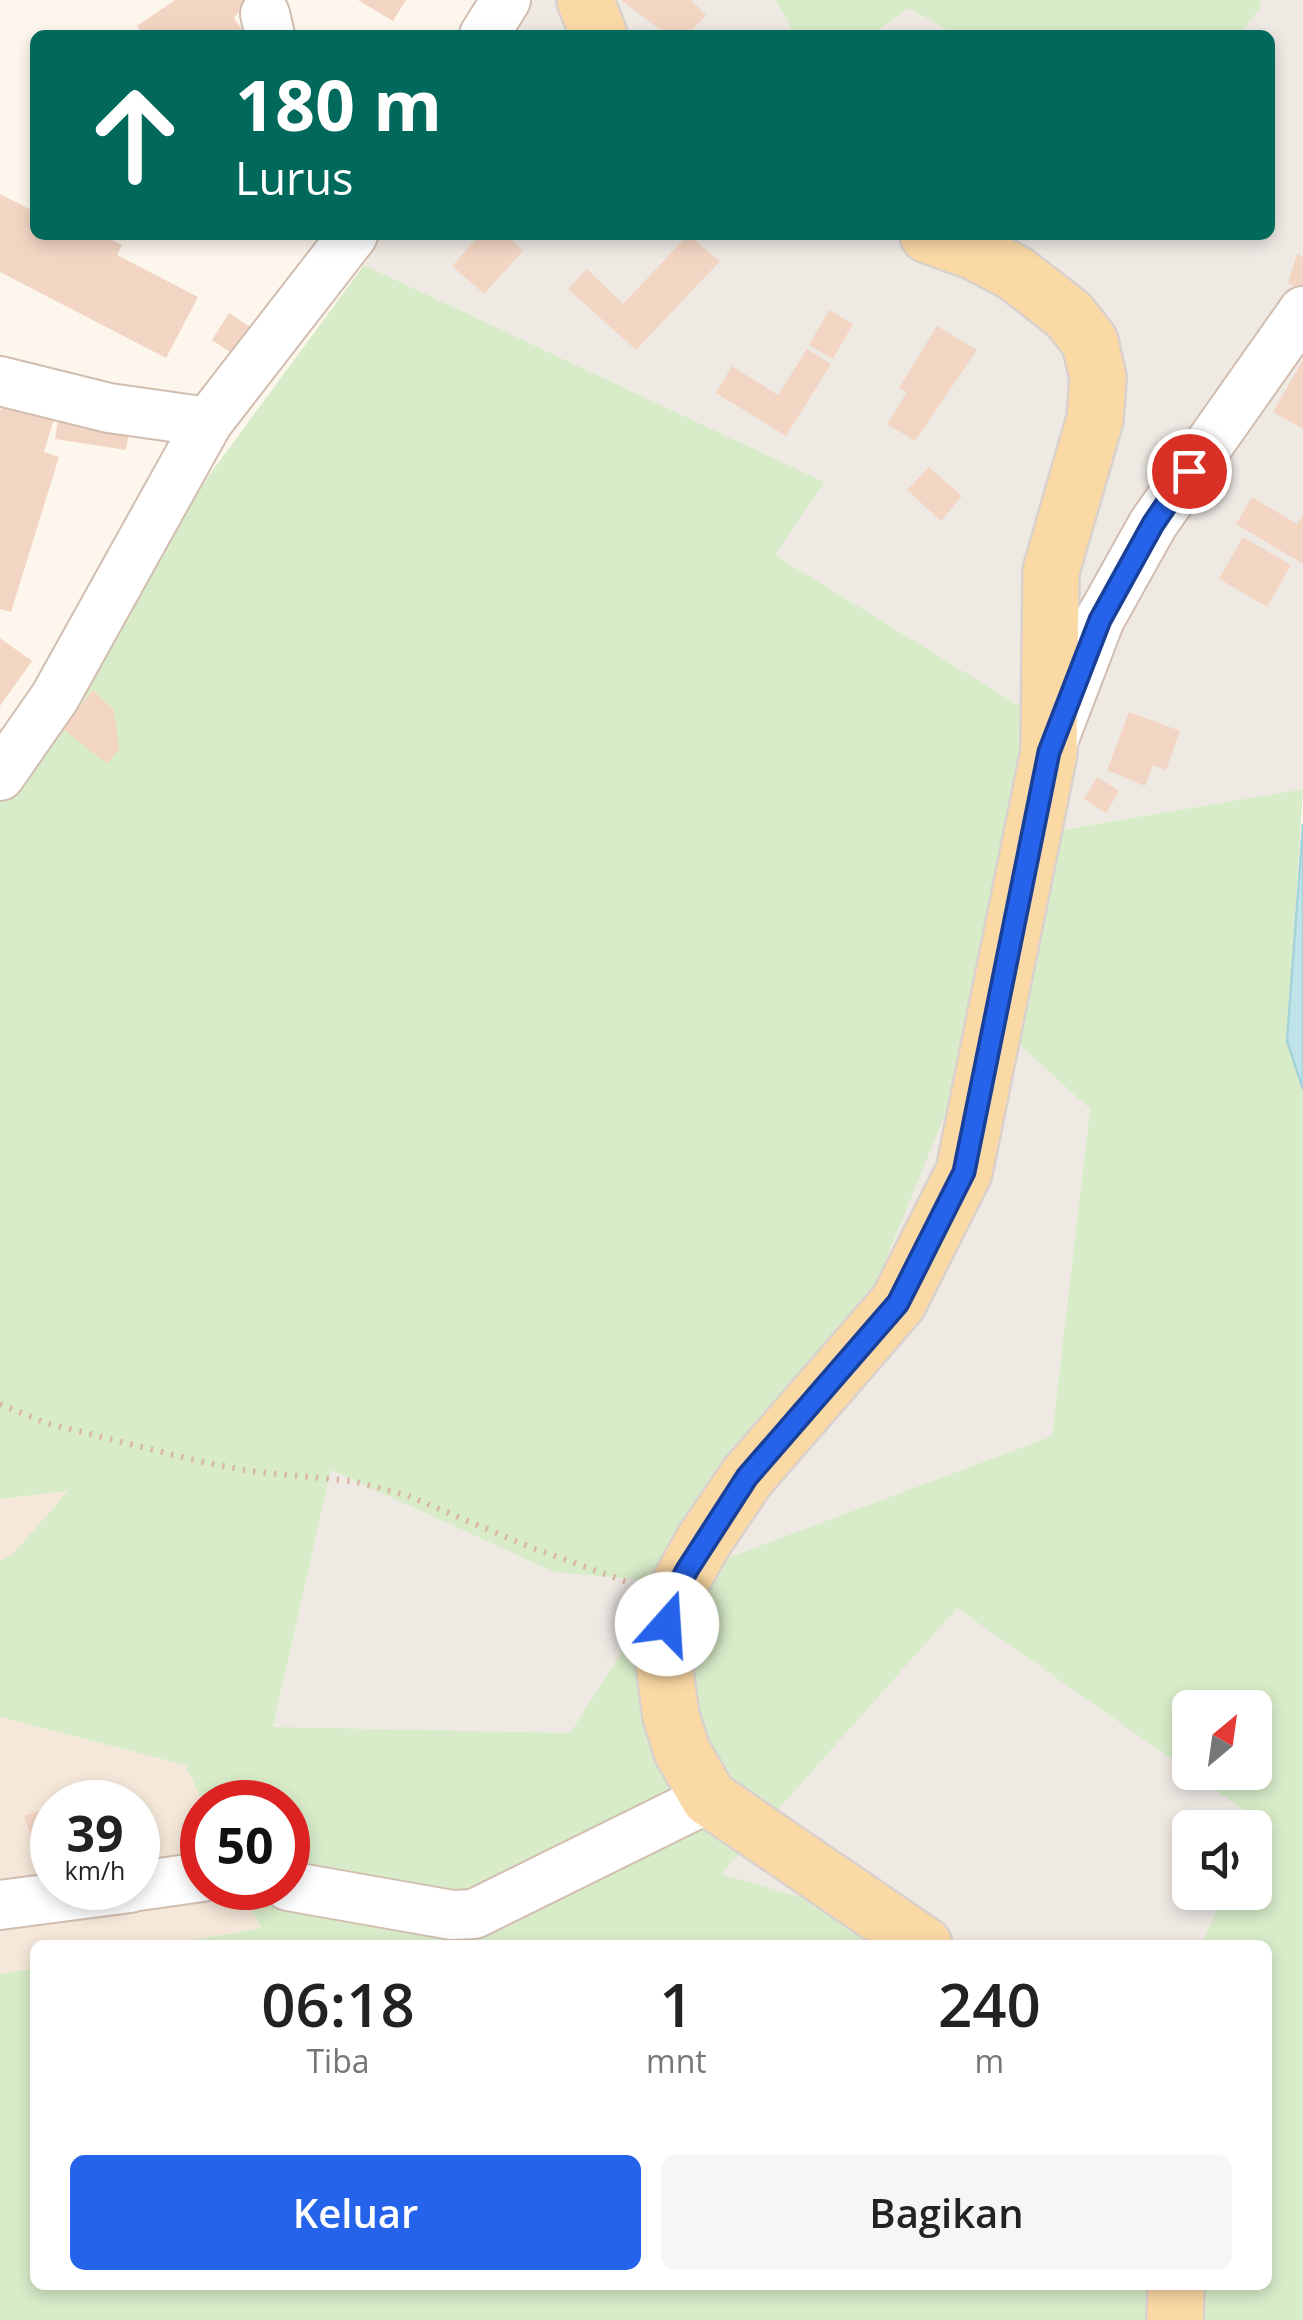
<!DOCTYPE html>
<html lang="id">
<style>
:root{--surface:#fff;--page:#f6f6f6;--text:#222;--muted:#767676;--accent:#2563eb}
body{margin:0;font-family:"Open Sans",sans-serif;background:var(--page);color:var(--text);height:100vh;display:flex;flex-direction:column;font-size:38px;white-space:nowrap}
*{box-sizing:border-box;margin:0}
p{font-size:32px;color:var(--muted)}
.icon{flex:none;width:55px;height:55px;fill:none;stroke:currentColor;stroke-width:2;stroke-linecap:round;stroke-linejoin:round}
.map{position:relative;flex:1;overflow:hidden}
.panel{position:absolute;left:30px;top:1940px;width:1242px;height:350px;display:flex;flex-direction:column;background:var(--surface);border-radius:15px;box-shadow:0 5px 15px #0003}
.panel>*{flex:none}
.hud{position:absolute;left:30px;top:30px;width:1245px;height:210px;border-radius:15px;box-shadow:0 5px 15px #0003;background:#00695c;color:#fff;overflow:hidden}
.needle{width:65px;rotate:29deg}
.buttons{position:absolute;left:1172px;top:1690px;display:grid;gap:20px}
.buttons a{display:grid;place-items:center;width:100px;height:100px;border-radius:15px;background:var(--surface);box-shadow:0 5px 15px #0003;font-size:50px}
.speed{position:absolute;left:30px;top:1780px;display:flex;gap:20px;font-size:50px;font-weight:700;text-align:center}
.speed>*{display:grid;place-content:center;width:130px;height:130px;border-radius:50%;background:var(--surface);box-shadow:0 5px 15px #0003;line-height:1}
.speed small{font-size:25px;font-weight:400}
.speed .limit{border:15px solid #d22;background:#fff;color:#111}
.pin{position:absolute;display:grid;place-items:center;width:85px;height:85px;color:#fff;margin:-42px;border:5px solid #fff;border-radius:50%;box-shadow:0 2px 10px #0007}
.me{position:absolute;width:110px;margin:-55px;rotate:19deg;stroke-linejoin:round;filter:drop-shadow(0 0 8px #0008)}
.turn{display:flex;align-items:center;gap:35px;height:210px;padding:0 40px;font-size:45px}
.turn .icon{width:130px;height:130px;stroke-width:2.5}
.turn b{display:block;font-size:70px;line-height:85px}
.eta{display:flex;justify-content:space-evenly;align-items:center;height:170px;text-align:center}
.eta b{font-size:60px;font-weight:600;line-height:70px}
.action{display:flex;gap:20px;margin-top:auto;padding:20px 40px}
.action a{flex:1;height:115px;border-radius:15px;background:var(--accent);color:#fff;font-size:40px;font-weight:600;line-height:115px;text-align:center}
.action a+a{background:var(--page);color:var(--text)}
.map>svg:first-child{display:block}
.residential{fill:#f5e8da;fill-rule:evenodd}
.industrial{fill:#efe9e4}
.green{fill:#d8ecc9;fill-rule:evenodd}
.water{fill:#bfe3e8;stroke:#a5d3da;stroke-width:2.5}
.building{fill:#f3d5c3}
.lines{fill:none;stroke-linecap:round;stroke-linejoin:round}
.minor-casing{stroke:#d1beb0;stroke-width:52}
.major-casing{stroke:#dad1cd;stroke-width:60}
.path{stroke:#d9b8a5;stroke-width:6;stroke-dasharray:2.5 8;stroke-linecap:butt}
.minor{stroke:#fff;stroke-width:48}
.major{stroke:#fbd9a5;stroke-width:55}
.route-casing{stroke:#184099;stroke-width:25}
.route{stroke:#2563eb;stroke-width:18}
</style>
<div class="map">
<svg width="1303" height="2320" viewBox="0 0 1303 2320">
<rect width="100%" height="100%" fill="#fdf6ec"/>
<path class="residential" d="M69,1490L12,1556L0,1561V1499Z
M0,1717L185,1765L203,1802L202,1888H242L261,1928L164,1945H35V1968L0,1974ZM52,1802H138V1888H52Z"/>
<path class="industrial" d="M511,0H776L795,35H491Z
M1258,0H1303V789L1035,834L1052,726L775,555L823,482L364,265L381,235H1270V35H1239L1261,5Z
M909,7L956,35H871Z
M986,1013L1090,1109L1052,1436L668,1581L570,1733L273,1728L331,1470L554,1572Z
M957,1607L1258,1820L1255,1828H1190V1892L1225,1893L1201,1945H966L720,1875Z"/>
<path class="green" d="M776,0H1258L1262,5L1239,35H956L909,8L871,35H795Z
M364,265L824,482L775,555L1052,726L1036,834L1303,789L1287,1041L1303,1089V2320H0V1974L35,1968V2285H1268V1945H1201L1225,1893L1255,1892L1258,1820L1191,1773L1255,1772V1708H1190V1772L957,1608L721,1874L966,1945H164L261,1928L242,1888H288V1802H203L185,1765L0,1717V1561L12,1555L68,1491L0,1499V759ZM986,1014L1090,1109L1052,1436L669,1580L845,1360ZM331,1470L554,1572L667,1582L570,1733L273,1727Z"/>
<path class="water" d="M1303,824V1089L1287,1041Z"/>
<path class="building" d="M175,0H248L234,18L246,35H143L137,26Z
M358,0H406L393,21Z
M621,0H691L706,15L688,35H667Z
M0,194L35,212V235H102L122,245L117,255L198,297L166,358L0,272Z
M480,235H506L523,251L484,294L452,266Z
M688,235L720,261L636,350L568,289L587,269L623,304Z
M1297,254L1303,257V290L1288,283Z
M829,310L853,324L833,359L809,345Z
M229,313L250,327L233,354L212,340Z
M937,326L977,350L915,441L887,424L907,392L899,388Z
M807,349L831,364L786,436L716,393L732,366L778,395Z
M1303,360V429L1273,412Z
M8,395L57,409L44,452L59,457L11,612L0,609V411Z
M60,405L132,416L126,450L55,439Z
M929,467L962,496L941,521L907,490Z
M1252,497L1297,524L1303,515V564L1236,524Z
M1243,537L1291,565L1267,607L1219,579Z
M0,638L32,661L0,706Z
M93,690L114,710L119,749L107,764L63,729Z
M1129,712L1180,731L1166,770L1153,765L1145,786L1107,770Z
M1097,777L1119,791L1106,813L1084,799Z
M90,1786L94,1802H60L58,1794Z
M52,1807V1846L36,1851L24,1816Z"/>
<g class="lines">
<g class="minor-casing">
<path id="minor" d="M265,14L270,35
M484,35L506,0
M0,381L109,408L208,422
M1054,739L1100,619L1153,524L1303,311
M0,776L55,697L208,422L353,235
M138,1886L202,1877
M288,1886L452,1915L474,1914L709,1798
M0,1905L130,1888"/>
</g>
<g class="major-casing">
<path id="major" d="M585,0L599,35
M924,1945L709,1798L682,1751L671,1716L662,1649L672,1598L703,1542L747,1477L898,1303L964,1172L1049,752L1051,571L1095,419L1098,378L1090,342L1069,315L1015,273L973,251L928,235
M1175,2320L1176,2285"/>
</g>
<path class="path" d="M0,1404L46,1423L198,1461L248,1471L353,1481L406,1495L530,1547L630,1583"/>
<use href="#minor" class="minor"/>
<use href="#major" class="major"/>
</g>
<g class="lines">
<g class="route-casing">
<path id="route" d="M667,1624L672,1598L687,1570L747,1477L898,1303L964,1172L1049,752L1100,620L1153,524L1189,471"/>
</g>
<use href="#route" class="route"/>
</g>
</svg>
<div class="buttons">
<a><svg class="needle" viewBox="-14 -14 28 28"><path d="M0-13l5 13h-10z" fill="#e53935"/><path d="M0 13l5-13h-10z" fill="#767676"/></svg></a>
<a><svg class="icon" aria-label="sound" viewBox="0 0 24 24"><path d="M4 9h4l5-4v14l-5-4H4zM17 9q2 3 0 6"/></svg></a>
</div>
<div class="speed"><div>39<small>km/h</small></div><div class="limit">50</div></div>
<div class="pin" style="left:1189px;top:471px;background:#d93025"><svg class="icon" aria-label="arrive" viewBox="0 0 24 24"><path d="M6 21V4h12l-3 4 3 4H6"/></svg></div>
<svg class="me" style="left:667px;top:1624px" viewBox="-20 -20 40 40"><circle r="19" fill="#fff"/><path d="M0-13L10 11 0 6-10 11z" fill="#2563eb"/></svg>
<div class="hud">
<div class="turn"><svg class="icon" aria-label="ahead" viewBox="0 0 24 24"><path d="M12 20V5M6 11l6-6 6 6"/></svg><div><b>180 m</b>Lurus</div></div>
</div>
<section class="panel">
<div class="eta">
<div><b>06:18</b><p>Tiba</p></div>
<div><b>1</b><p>mnt</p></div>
<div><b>240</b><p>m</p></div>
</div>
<div class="action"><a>Keluar</a><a>Bagikan</a></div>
</section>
</div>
